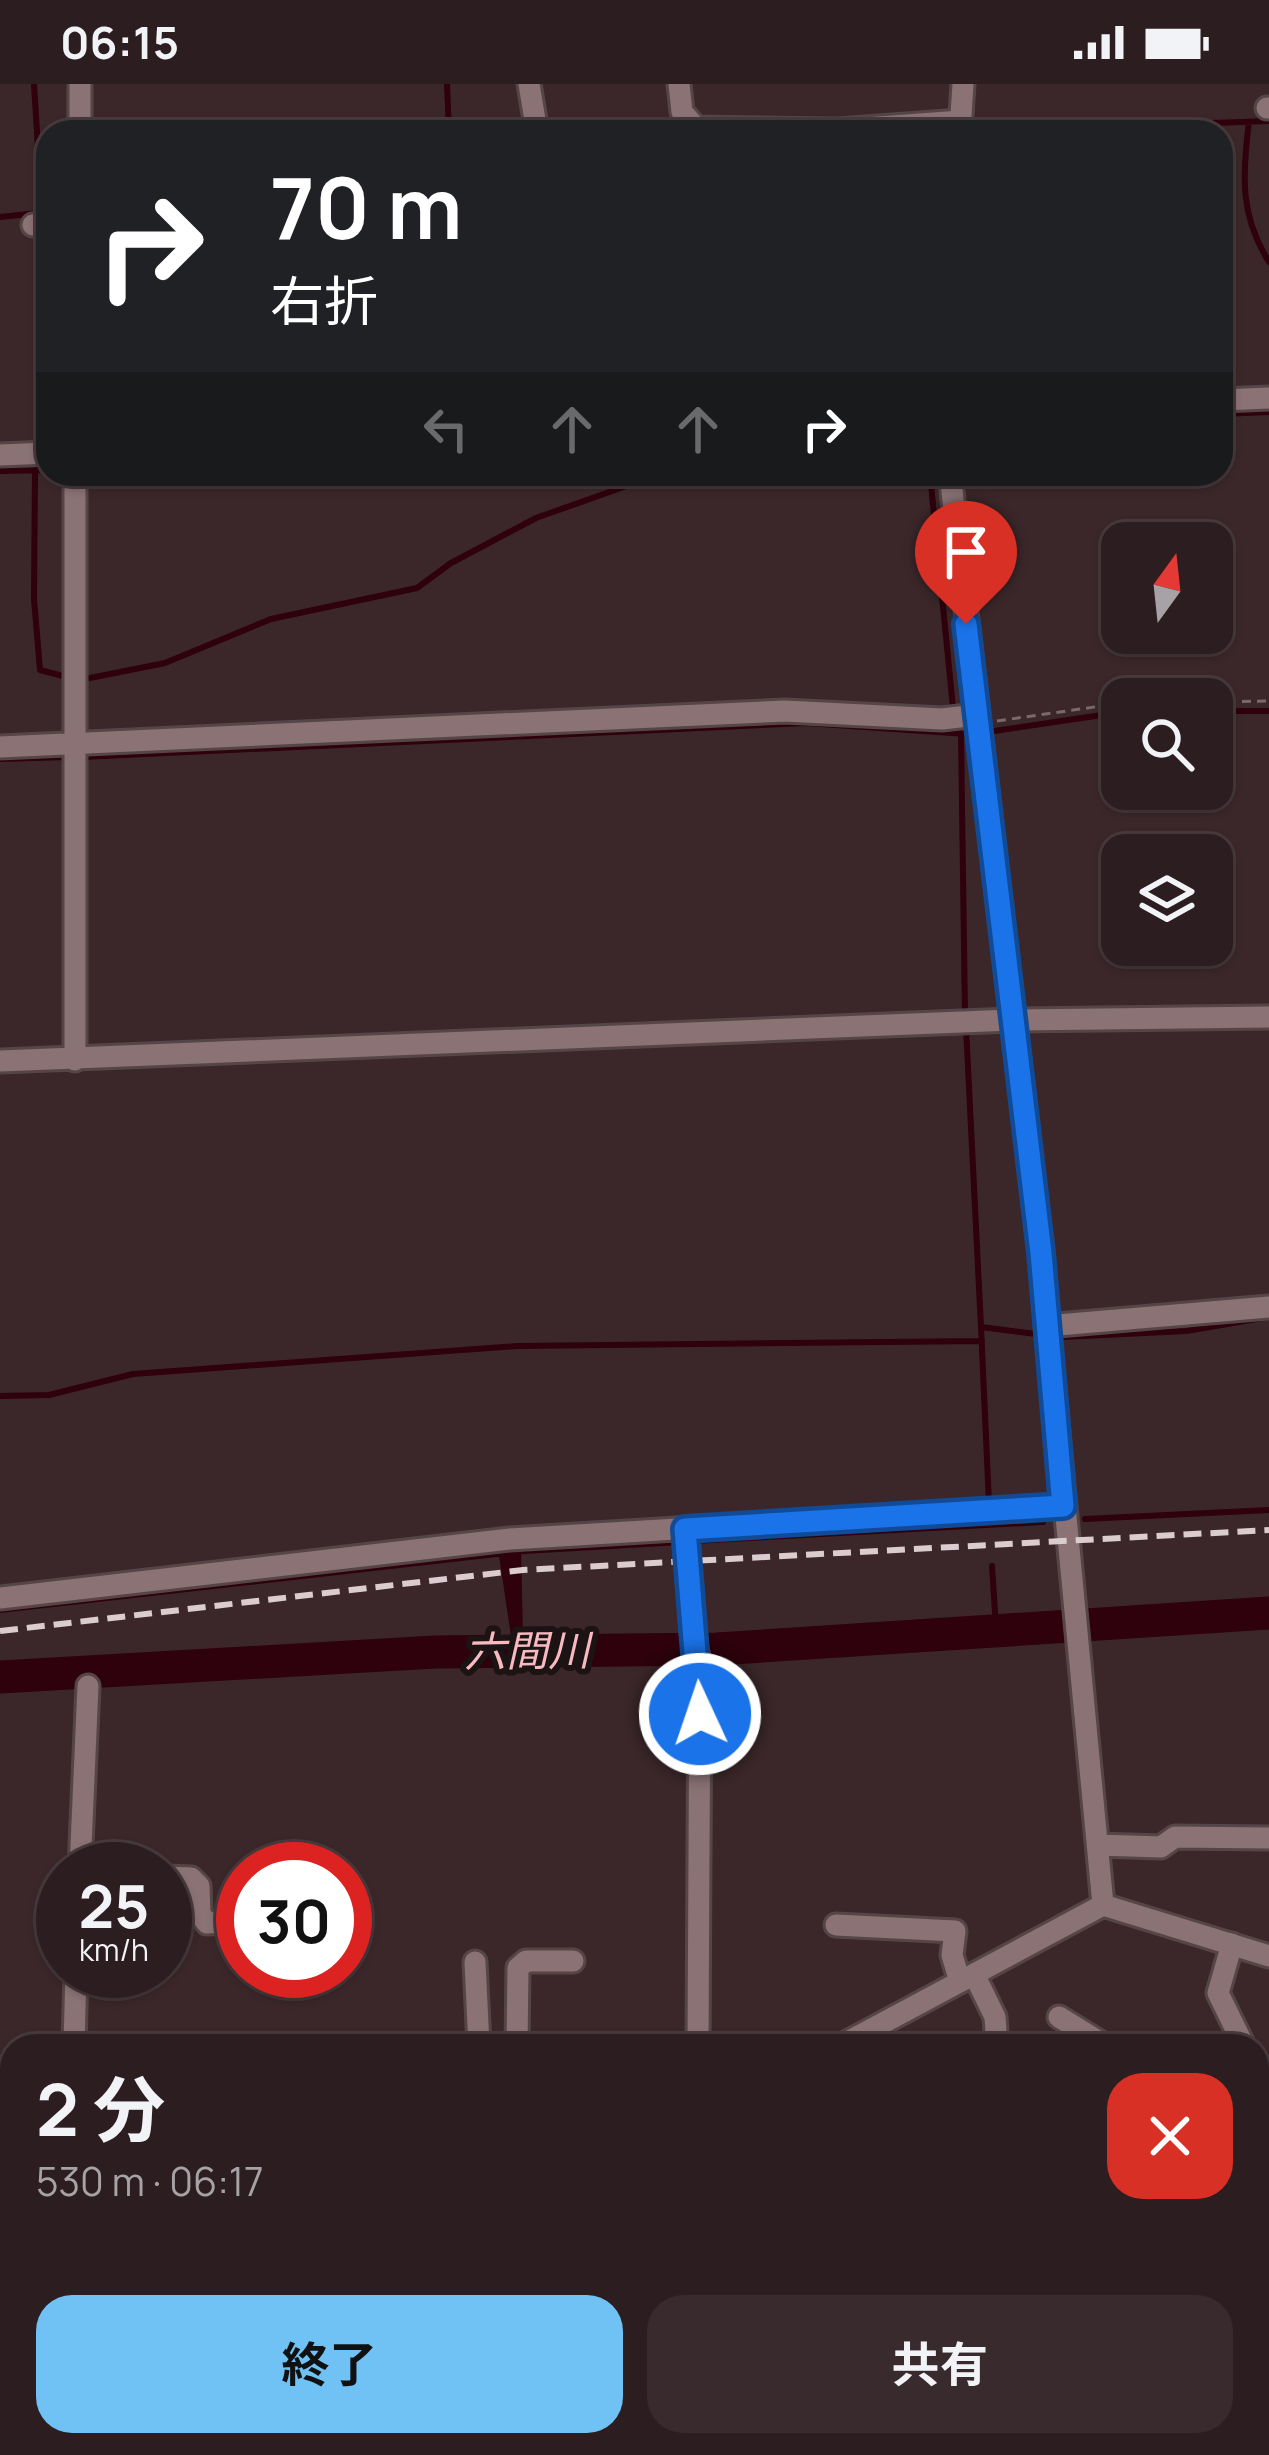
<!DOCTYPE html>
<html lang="ja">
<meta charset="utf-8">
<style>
:root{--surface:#2c1d20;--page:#382a2d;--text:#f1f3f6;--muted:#a6a2a5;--line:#483b3e;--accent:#70c1f4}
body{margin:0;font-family:Manrope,"Noto Sans JP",sans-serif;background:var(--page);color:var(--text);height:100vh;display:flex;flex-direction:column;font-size:45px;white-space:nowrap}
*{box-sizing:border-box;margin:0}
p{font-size:39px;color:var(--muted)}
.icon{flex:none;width:66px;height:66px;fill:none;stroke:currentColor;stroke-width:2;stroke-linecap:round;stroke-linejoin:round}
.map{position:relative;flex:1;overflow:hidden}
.panel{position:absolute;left:0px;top:1950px;width:1269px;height:423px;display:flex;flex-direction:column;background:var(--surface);border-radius:36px 36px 0 0;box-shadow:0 3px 9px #0004,0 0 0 3px var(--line)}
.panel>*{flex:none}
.top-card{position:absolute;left:36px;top:36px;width:1197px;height:366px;border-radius:36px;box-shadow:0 3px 9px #0004,0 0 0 3px var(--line);background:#202124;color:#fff;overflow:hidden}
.needle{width:78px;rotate:15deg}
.controls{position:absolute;left:1101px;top:438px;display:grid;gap:24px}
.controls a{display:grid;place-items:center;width:132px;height:132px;border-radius:24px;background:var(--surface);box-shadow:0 3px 9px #0004,0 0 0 3px var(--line);font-size:60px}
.speed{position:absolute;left:36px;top:1758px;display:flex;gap:24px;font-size:60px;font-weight:700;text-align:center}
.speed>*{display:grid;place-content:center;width:156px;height:156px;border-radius:50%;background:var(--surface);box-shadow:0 3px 9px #0004,0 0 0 3px var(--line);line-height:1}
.speed small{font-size:30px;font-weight:400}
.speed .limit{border:18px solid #d22;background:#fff;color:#111}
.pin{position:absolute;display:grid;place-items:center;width:102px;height:102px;color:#fff;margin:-123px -51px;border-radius:50% 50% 50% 0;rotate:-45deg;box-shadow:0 0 12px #0007}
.pin .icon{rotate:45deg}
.me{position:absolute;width:132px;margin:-66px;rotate:357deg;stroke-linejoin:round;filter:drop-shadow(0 0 9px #0008)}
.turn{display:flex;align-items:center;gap:42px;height:252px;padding:0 36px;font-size:54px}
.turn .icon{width:156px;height:156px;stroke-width:2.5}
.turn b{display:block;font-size:84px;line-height:102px}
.lanes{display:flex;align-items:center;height:114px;padding:0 36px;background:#0003;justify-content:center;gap:60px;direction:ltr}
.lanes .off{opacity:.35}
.round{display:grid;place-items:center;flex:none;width:126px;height:126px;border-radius:36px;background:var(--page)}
.headline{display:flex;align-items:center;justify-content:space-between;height:204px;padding:0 36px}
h1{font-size:72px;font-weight:700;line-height:90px}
.cta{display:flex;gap:24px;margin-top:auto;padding:24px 36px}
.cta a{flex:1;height:138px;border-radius:36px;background:var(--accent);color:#111;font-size:48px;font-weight:700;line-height:138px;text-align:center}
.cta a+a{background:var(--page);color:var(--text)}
.status{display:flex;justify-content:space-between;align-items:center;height:84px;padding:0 60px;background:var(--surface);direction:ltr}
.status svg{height:33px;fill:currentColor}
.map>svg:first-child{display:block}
.green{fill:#6c4248}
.water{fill:#2e010c}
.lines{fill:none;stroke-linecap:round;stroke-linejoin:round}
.stream{stroke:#2e010c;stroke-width:6}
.river{stroke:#2e010c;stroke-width:33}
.minor-casing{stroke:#564547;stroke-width:27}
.path{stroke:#7a686a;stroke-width:3;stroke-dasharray:9 6;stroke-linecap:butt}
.minor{stroke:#8a7275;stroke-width:21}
.rail{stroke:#dbcccf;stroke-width:6;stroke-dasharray:18 9;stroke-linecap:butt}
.route-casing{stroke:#114b97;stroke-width:30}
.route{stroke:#1a73e8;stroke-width:21}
.labels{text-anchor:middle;stroke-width:12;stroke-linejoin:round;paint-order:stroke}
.water-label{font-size:42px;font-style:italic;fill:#f8b9c0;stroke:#1c1314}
</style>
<div class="status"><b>06:15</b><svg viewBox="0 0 49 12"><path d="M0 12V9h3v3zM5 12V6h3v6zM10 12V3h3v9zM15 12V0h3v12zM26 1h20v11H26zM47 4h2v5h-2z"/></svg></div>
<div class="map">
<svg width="1269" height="2371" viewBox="0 0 1269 2371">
<rect width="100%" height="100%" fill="#3b272a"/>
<path class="green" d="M0,2077L12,2086V2361H364L363,2371H0Z"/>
<path class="water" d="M521,1463L523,1552H511L498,1465Z"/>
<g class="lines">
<path class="stream" d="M34,0L42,128
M447,0L449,48
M1249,38C1242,92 1240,132 1269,178
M1142,48L1156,41L1269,37
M0,133L48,128
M1221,330L1269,328
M35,386L34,515L40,586L63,592
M0,387L48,386
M930,390L953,624L961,651L965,930
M90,594L165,579L271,535L417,504L451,479L536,434L632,400L641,390
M1212,627H1269
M994,647L1122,628
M82,673L806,639L967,650
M0,675L68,673
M966,943L981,1243
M1062,1253L1186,1247L1269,1233
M0,1312L49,1311L133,1290L517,1262L982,1257
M989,1420L981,1243L1036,1250
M1085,1435L1269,1426
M693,1457L1043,1438
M992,1482L996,1543
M0,1526L524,1467L680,1458
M516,1544L518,1567"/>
<path class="river" d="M0,1593L435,1568L717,1565L1269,1529"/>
<g class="minor-casing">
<path id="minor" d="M529,0L537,48
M679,0L682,28L696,44L838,46L961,37
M1267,24H1269
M960,47L963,0
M80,48V0
M33,141L48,139
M1221,316L1269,314
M0,371L48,369
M75,390V976
M950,390L1041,1170L1103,1821
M0,663L785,627L942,635L977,631
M0,977L1011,936L1269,933
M1046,1242L1269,1223
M685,1445L692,1549L700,1580L698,1962
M0,1514L510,1455L1063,1422
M1098,1761L1161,1763L1175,1753L1269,1754
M80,1785L88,1602
M165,1793L191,1794L199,1802L200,1830L207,1839L243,1837
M836,1841L955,1847L952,1871L960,1898
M1232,1860L1218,1909L1244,1962
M475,1878L479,1962
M974,1890L995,1933L997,1962
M1059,1933L1106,1962
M74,1962L76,1887
M517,1962L518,1884L526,1877H573
M840,1962L1103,1821L1269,1872
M1257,1997L1269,1988
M0,2005L12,2007
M396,2361L400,2371
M438,2371L443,2365
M553,2371L559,2361
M909,2371L912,2361"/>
</g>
<path class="path" d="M1212,618L1269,617
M997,637L1122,619
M1257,2316L1269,2319"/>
<use href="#minor" class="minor"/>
<path class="rail" d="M0,1547L523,1486L1269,1446"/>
</g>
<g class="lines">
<g class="route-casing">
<path id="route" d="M700,1630L685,1445L1063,1422L1041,1169L966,540"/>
</g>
<use href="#route" class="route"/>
</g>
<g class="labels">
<g class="water-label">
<text transform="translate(527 1567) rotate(-1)" y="15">六間川</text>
</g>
</g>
</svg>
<div class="controls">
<a><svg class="needle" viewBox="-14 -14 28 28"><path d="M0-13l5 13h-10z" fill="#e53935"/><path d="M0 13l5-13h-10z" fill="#a6a2a5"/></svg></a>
<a><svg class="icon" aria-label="search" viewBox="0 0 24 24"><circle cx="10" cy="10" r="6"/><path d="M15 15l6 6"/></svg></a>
<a><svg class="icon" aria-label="layers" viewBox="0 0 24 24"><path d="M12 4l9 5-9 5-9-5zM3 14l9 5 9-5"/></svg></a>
</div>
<div class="speed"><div>25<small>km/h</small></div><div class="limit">30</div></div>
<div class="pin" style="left:966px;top:540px;background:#d93025"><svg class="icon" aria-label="arrive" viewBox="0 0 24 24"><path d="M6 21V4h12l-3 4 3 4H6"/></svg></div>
<svg class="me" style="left:700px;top:1630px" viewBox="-20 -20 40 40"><circle r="17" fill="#1a73e8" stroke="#fff" stroke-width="3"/><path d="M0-11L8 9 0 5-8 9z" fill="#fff"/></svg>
<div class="top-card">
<div class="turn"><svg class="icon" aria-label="right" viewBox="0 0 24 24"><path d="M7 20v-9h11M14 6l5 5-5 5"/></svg><div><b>70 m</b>右折</div></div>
<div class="lanes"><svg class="icon off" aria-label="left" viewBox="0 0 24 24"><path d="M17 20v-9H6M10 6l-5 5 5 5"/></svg><svg class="icon off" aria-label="ahead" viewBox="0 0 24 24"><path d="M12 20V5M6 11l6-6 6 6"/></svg><svg class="icon off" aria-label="ahead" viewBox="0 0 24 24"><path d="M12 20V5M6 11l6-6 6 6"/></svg><svg class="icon" aria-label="right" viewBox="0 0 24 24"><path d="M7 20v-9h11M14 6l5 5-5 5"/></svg></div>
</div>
<section class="panel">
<div class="headline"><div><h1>2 分</h1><p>530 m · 06:17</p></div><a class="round" style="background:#d93025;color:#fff"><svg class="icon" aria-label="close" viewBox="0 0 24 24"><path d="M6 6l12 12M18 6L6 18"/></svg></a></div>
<div class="cta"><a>終了</a><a>共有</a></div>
</section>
</div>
